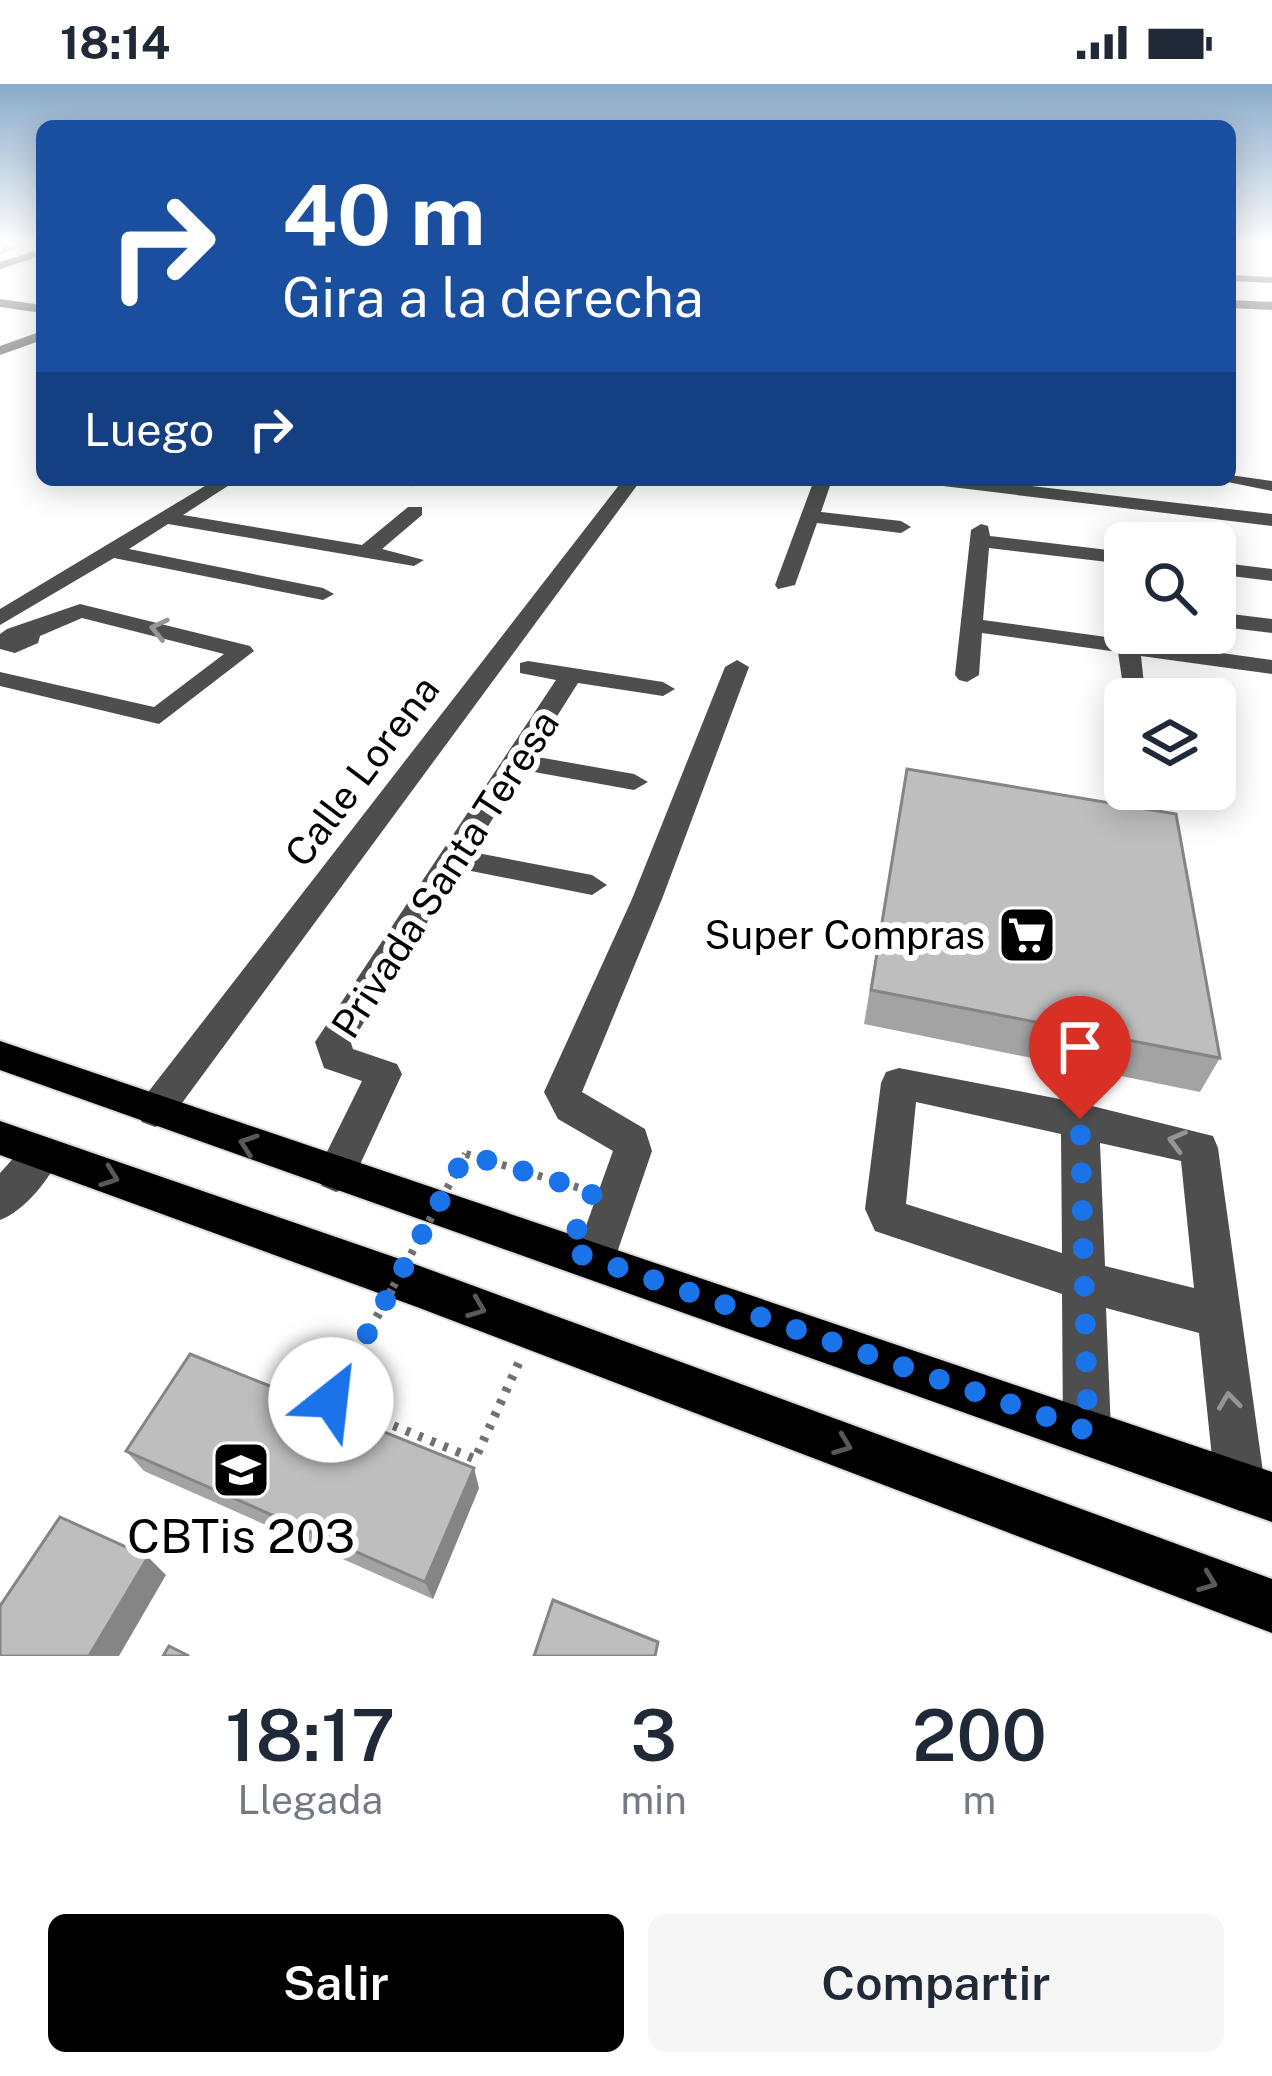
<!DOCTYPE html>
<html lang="es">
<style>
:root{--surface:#fff;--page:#f6f6f7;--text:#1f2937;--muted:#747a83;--accent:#000}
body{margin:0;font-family:"Public Sans",sans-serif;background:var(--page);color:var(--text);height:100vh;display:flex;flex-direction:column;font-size:45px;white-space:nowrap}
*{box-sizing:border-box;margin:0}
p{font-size:39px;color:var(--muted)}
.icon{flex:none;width:66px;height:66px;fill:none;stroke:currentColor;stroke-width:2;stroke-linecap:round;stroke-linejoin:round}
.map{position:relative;height:1572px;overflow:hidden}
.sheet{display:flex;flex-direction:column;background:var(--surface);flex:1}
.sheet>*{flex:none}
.hud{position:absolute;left:36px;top:36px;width:1200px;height:366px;border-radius:18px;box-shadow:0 6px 30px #0003;background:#1a4fa0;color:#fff;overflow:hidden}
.tools{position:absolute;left:1104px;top:438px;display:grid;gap:24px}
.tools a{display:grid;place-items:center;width:132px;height:132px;border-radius:18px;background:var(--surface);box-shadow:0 6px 30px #0003;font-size:60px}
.pin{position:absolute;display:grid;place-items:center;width:102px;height:102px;color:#fff;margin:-123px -51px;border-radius:50% 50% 50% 0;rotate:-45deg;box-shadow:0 0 12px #0007}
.pin .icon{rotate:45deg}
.me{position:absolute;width:132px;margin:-66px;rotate:29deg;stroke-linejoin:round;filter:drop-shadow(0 0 9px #0008)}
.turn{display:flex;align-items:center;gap:42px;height:252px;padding:0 48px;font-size:54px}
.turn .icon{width:156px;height:156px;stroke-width:2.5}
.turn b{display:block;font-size:84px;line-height:102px}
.then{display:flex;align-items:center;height:114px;padding:0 48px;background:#0003;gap:24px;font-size:45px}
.eta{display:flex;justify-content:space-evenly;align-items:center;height:204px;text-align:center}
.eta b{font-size:72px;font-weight:600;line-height:84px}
.cta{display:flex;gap:24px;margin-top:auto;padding:24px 48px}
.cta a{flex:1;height:138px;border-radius:18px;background:var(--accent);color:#fff;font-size:48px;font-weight:600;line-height:138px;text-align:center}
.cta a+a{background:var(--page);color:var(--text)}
.status{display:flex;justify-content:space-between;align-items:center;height:84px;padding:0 60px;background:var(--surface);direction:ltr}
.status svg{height:33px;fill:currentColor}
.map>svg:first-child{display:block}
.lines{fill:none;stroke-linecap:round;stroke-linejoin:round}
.major-casing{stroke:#dbdbdb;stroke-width:4}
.highway-casing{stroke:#dbdbdb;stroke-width:4}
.path-far2{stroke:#707070;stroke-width:3;stroke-dasharray:1.5 3;stroke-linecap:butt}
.path-far1{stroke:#707070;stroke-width:8;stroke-dasharray:4.5 8;stroke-linecap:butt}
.path{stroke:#707070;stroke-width:9;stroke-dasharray:4.5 9;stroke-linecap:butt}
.minor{fill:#4e4e4e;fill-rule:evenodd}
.major{fill:#000;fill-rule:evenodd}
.highway{fill:#000;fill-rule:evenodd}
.path-bridge-far1{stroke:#707070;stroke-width:8;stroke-dasharray:4.5 8;stroke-linecap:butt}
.path-bridge{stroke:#707070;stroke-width:9;stroke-dasharray:4.5 9;stroke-linecap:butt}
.wall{fill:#a3a3a3}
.shaded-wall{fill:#858585}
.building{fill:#bebebe;stroke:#858585;stroke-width:3}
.oneway{stroke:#959595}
.oneway2{stroke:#595959}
.route{stroke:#1a73e8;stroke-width:21;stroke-dasharray:0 37.8}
.labels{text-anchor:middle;stroke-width:12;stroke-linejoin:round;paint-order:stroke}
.street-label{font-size:39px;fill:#000;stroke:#fff}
.poi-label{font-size:39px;fill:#000;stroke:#fff;text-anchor:end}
.near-poi-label{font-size:48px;fill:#000;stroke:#fff}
</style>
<div class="status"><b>18:14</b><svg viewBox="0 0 49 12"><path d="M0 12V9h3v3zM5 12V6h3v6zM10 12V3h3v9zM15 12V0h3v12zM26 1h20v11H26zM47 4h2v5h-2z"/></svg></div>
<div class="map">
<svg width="1272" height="1572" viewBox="0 0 1272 1572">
<rect width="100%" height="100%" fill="#fff"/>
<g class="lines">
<g class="major-casing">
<path id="major" d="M42,165V171L0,185V178Z
M0,957L1272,1388V1438L0,986Z
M0,1037L417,1181L1272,1495V1549L417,1223L0,1071Z"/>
</g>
<g class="highway-casing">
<path id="highway" d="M5,160H24L0,170Z"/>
</g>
<path class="path-far2" d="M379,396L413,401"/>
<path class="path-far1" d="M466,1070L583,1105"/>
<path class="path" d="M331,1316L475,1375L520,1276"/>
<path class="minor" d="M1230,191L1272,193V199L1230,197Z
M0,215L42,221V229L0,223Z
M1230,216L1272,218V226L1230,224Z
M42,247V256L0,271V262Z
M1230,391L1272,397V407L1218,396H1230Z
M215,396H237L183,431L362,461L408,423H422V431L382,465L424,476L414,482L168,440L129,465L323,504L334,510L323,516L114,474L0,541V525Z
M623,396H641L168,1038L155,1043L142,1038L136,1027L142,1016Z
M814,396H832L821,428L901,437L911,443L901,449L817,439L795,501L778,505L775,501Z
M980,396L1272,430V442L943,402L934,397Z
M981,440L988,442L990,452L1125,468V480L989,464L983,536L1272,576V590L1141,572L1145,610L1142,615H1125L1118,568L982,549L979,591L967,598L959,596L955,591L971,446Z
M1215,478L1272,485V497L1215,490Z
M1123,517L1125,529L1115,528L1112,523Z
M80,520L250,562L254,567L159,640L0,602V588L154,623L224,570L82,534L40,552L38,559L15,569L0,565V550L7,545Z
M1215,528L1272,535V549L1215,542Z
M737,576L749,583L662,815L582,1008L645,1045L652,1067L610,1189L595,1195L580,1189L574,1175L613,1067L558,1035L544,1008L632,815L725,583Z
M528,577L663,598L675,605L663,612L578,599L532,672L634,690L648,698L634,706L523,686L472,768L592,791L607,801L592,811L461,785L351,959L353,965L397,980L402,990L350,1102L336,1108L322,1102L316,1090L362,997L324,984L315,958L556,596L520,589V579Z
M899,984L1080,1019L1213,1052L1218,1064L1265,1402L1258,1420L1240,1427L1222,1420L1215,1402L1199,1249L1106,1224L1111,1347L1104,1364L1087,1371L1070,1364L1063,1347L1062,1210L875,1147L865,1125L881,999L886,988ZM916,1018L1061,1050L1062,1169L906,1120ZM1100,1059L1181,1077L1194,1204L1105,1182Z
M43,1052L57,1057L62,1069C51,1093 25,1127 0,1136V1089L29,1057Z"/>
<use href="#major" class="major"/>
<use href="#highway" class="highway"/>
<path class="path-bridge-far1" d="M393,1203L466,1070"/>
<path class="path-bridge" d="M331,1316L395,1200"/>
</g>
<path class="wall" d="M907,685L1220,974L1200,1008L864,940Z
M126,1367L479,1404L433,1515L144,1387Z"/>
<path class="shaded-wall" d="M474,1384L479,1404L433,1515L425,1498Z
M148,1473L166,1491L119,1572H89Z"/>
<path class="building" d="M907,685L1176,730L1220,974L871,906Z
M190,1270L474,1384L425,1498L126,1367Z
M60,1433L148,1473L89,1572H0V1522Z
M553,1516L658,1558L655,1572H534Z
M169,1562L189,1572H163Z"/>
<defs><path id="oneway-chevron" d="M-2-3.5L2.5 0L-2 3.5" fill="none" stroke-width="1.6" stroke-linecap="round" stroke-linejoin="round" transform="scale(3)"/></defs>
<g class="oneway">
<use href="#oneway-chevron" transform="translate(159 545) rotate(-167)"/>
<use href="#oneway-chevron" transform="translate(1177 1057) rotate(-165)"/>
<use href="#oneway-chevron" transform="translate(1229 1317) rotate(-97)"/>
</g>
<g class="oneway2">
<use href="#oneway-chevron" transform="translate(248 1060) rotate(-161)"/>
<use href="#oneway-chevron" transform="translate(110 1093) rotate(20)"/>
<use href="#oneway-chevron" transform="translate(477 1224) rotate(21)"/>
<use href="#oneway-chevron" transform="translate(843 1361) rotate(21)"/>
<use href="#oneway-chevron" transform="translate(1208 1498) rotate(21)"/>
</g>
<linearGradient id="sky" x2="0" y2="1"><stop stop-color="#89aaca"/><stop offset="0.42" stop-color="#fff"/><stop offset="1" stop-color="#fff" stop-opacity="0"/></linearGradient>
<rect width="1272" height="380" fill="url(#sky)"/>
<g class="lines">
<path class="route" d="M331,1316L466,1070L593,1108L568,1166L1088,1347L1080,1035"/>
</g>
<defs>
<g id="supermarket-square" transform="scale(3)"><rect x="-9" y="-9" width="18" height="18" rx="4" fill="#000" stroke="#fff"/><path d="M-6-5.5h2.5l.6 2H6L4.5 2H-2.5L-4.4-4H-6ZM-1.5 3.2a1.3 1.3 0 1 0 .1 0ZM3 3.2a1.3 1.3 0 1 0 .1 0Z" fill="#fff"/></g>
<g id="school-square" transform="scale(3)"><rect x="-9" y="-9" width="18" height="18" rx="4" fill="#000" stroke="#fff"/><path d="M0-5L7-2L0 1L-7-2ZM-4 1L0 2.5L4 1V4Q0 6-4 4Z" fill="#fff"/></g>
</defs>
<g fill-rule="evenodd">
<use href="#supermarket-square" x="1027" y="851"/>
<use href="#school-square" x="241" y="1386"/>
</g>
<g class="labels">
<g class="street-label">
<text transform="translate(362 687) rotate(-53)" y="14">Calle Lorena</text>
<text transform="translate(445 790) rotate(-57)" y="14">Privada Santa Teresa</text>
</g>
<g class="poi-label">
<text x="985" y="865">Super Compras</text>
</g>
<g class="near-poi-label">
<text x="241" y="1469">CBTis 203</text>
</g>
</g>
</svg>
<div class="tools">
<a><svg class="icon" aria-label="search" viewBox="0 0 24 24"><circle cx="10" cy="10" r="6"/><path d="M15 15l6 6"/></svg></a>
<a><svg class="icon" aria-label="layers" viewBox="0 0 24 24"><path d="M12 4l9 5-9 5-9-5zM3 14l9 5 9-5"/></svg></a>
</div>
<div class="pin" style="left:1080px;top:1035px;background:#d93025"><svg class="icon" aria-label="arrive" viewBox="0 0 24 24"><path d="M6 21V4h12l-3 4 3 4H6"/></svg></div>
<svg class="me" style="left:331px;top:1316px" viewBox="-20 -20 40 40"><circle r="19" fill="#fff"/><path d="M0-13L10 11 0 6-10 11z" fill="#1a73e8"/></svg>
<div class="hud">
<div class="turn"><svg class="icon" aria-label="right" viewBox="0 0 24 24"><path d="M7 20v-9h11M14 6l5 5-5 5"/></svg><div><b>40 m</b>Gira a la derecha</div></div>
<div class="then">Luego<svg class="icon" aria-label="right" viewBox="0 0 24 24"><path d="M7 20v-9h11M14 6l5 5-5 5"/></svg></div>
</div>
</div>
<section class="sheet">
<div class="eta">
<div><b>18:17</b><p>Llegada</p></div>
<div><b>3</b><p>min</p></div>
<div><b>200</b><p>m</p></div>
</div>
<div class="cta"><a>Salir</a><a>Compartir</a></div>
</section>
